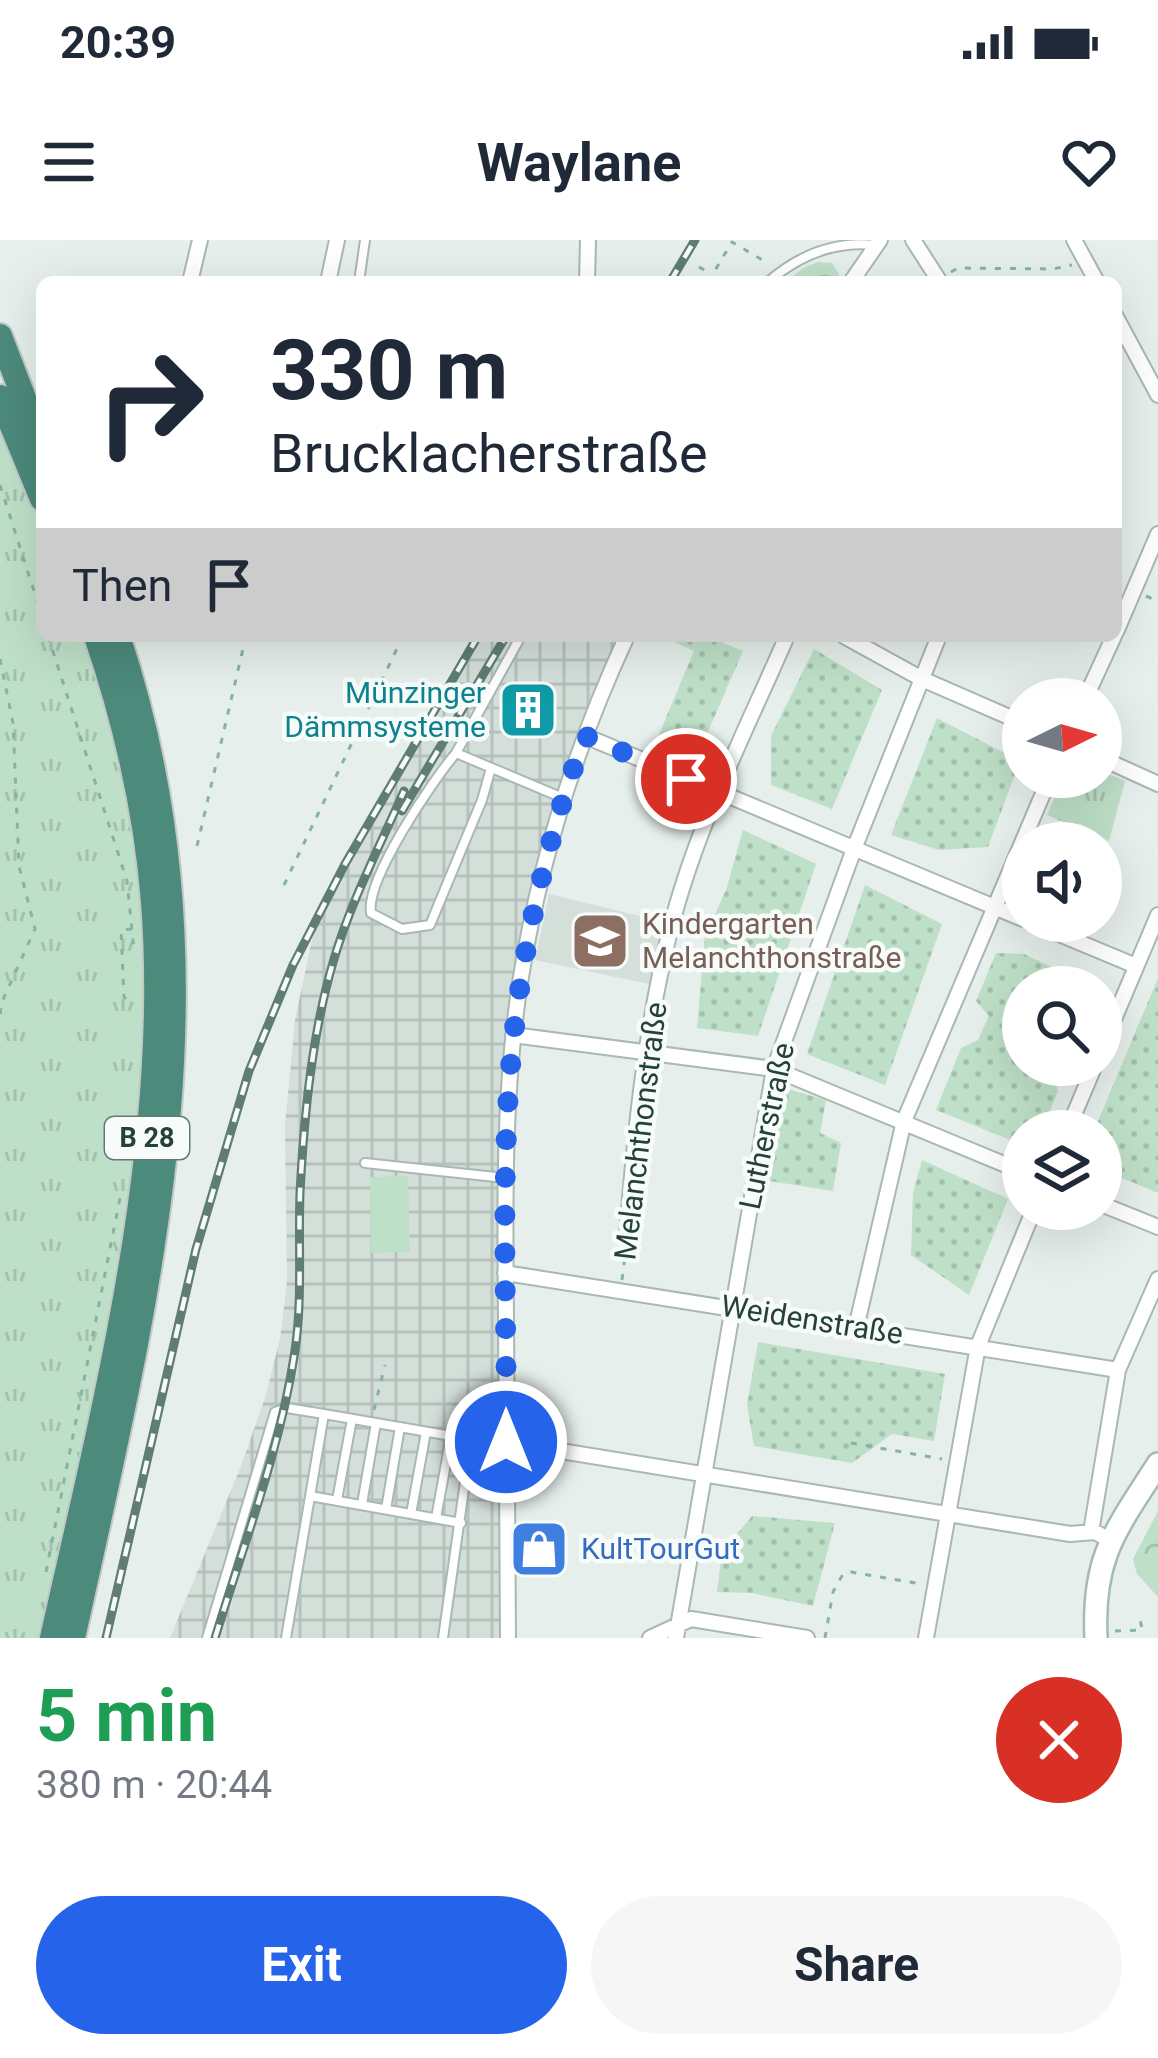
<!DOCTYPE html>
<meta charset="utf-8">
<style>
:root{--surface:#fff;--page:#f6f6f7;--text:#1f2937;--muted:#747a83;--accent:#2563eb}
body{margin:0;font-family:Roboto,sans-serif;background:var(--page);color:var(--text);height:100vh;display:flex;flex-direction:column;font-size:45px;white-space:nowrap}
*{box-sizing:border-box;margin:0}
p{font-size:39px;color:var(--muted)}
.icon{flex:none;width:66px;height:66px;fill:none;stroke:currentColor;stroke-width:2;stroke-linecap:round;stroke-linejoin:round}
.map{position:relative;height:1398px;overflow:hidden}
.drawer{display:flex;flex-direction:column;background:var(--surface);flex:1}
.drawer>*{flex:none}
.hud{position:absolute;left:36px;top:36px;width:1086px;height:366px;border-radius:18px;box-shadow:0 12px 48px #0002;background:#fff;color:var(--text);overflow:hidden}
.needle{width:78px;rotate:85deg}
.buttons{position:absolute;left:1002px;top:438px;display:grid;gap:24px}
.buttons a{display:grid;place-items:center;width:120px;height:120px;border-radius:50%;background:var(--surface);box-shadow:0 12px 48px #0002;font-size:60px}
.pin{position:absolute;display:grid;place-items:center;width:102px;height:102px;color:#fff;margin:-51px;border:6px solid #fff;border-radius:50%;box-shadow:0 3px 12px #0007}
.me{position:absolute;width:132px;margin:-66px;rotate:0deg;stroke-linejoin:round;filter:drop-shadow(0 0 9px #0008)}
.turn{display:flex;align-items:center;gap:42px;height:252px;padding:0 36px;font-size:54px}
.turn .icon{width:156px;height:156px;stroke-width:2.5}
.turn b{display:block;font-size:84px;line-height:102px}
.then{display:flex;align-items:center;height:114px;padding:0 36px;background:#0003;gap:24px;font-size:45px}
.round{display:grid;place-items:center;flex:none;width:126px;height:126px;border-radius:63px;background:var(--page)}
.head{display:flex;align-items:center;justify-content:space-between;height:204px;padding:0 36px}
h1{font-size:72px;font-weight:700;line-height:90px;color:#1e9e55}
.action{display:flex;gap:24px;margin-top:auto;padding:24px 36px}
.action a{flex:1;height:138px;border-radius:72px;background:var(--accent);color:#fff;font-size:48px;font-weight:700;line-height:138px;text-align:center}
.action a+a{background:var(--page);color:var(--text)}
.status{display:flex;justify-content:space-between;align-items:center;height:84px;padding:0 60px;background:var(--surface);direction:ltr}
.status svg{height:33px;fill:currentColor}
header{display:flex;justify-content:space-between;align-items:center;height:156px;padding:0 36px;background:var(--surface);font-size:54px;font-weight:700}
.map>svg:first-child{display:block}
.built{fill:#d4dfda}
.industrial{fill:url(#industrial-grid)}
.grass{fill:url(#grass-tufts)}
.forest{fill:url(#forest-crowns)}
.garden{fill:url(#garden-dots)}
.pitch{fill:#bfe0c8}
.lines{fill:none;stroke-linecap:round;stroke-linejoin:round}
.service-casing{stroke:#a8b8b2;stroke-width:12}
.minor-casing{stroke:#a8b8b2;stroke-width:18}
.secondary-casing{stroke:#a4bbb3;stroke-width:26}
.trunk-casing{stroke:#c2cac8;stroke-width:28}
.path{stroke:#86b3a5;stroke-width:3;stroke-dasharray:6 9;stroke-linecap:butt}
.service{stroke:#fff;stroke-width:8}
.minor{stroke:#fff;stroke-width:14}
.secondary{stroke:#fff;stroke-width:21}
.trunk{stroke:#4c8a7c;stroke-width:24}
.rail-casing{stroke:#5f7d75;stroke-width:9}
.rail{stroke:#f7fbf9;stroke-width:4.5;stroke-dasharray:14;stroke-linecap:butt}
.route{stroke:#2563eb;stroke-width:21;stroke-dasharray:0 37.8}
.labels{text-anchor:middle;stroke-width:9;stroke-linejoin:round;paint-order:stroke}
.shield{fill:#f7fbf9;stroke:#637a73;stroke-width:3}
.shield-label{font-size:27px;font-weight:bold;fill:#24423a}
.culture-label{font-size:30px;fill:#0d838f;stroke:#f7fbf9;text-anchor:end}
.education-label{font-size:30px;fill:#785e54;stroke:#f7fbf9;text-anchor:start}
.street-label{font-size:30px;fill:#24423a;stroke:#f7fbf9}
.shop-label{font-size:30px;fill:#366cbe;stroke:#f7fbf9;text-anchor:start}
</style>
<div class="status"><b>20:39</b><svg viewBox="0 0 49 12"><path d="M0 12V9h3v3zM5 12V6h3v6zM10 12V3h3v9zM15 12V0h3v12zM26 1h20v11H26zM47 4h2v5h-2z"/></svg></div>
<header><svg class="icon" aria-label="menu" viewBox="0 0 24 24"><path d="M4 6h16M4 12h16M4 18h16"/></svg>Waylane<svg class="icon" aria-label="heart" viewBox="0 0 24 24"><path d="M12 20l-8-8c-3-5 5-10 8-4 3-6 11-1 8 4z"/></svg></header>
<div class="map">
<svg width="1158" height="1398" viewBox="0 0 1158 1398">
<defs>
<pattern id="industrial-grid" width="8" height="8" patternUnits="userSpaceOnUse" patternTransform="scale(3)"><rect width="8" height="8" fill="#d4dfda"/><path d="M0 4h8M4 0v8" fill="none" stroke="#b6c1bc"/></pattern>
<pattern id="grass-tufts" width="24" height="20" patternUnits="userSpaceOnUse" patternTransform="scale(3)"><rect width="24" height="20" fill="#bfe0c8"/><path d="M3 7l-1-3M5 7V3M7 7l1-3M15 17l-1-3M17 17v-4M19 17l1-3" fill="none" stroke="#a4c1ad"/></pattern>
<pattern id="forest-crowns" width="20" height="18" patternUnits="userSpaceOnUse" patternTransform="scale(3)"><rect width="20" height="18" fill="#bfe0c8"/><path d="M2 6a3 3 0 1 1 6 0M12 15a3 3 0 1 1 6 0" fill="none" stroke="#a4c1ad"/></pattern>
<pattern id="garden-dots" width="8" height="8" patternUnits="userSpaceOnUse" patternTransform="scale(3)"><rect width="8" height="8" fill="#bfe0c8"/><path d="M2 2h.1M6 6h.1" fill="none" stroke="#a4c1ad" stroke-width="1.8" stroke-linecap="round"/></pattern>
</defs>
<rect width="100%" height="100%" fill="#e6efeb"/>
<path class="built" d="M549,654L665,682L649,744L535,720Z"/>
<path class="industrial" d="M478,396H627L569,542L513,795L508,1398H170L241,1226L265,1158L280,1099L287,1041L285,886L295,780L316,680Z"/>
<path class="grass" d="M0,177L42,281V396H87L133,573L146,719L143,858L120,1031L42,1398H0Z
M1101,531L1125,541L1109,601L1047,575L1063,537H1101Z"/>
<path class="forest" d="M818,22L832,23L839,34L837,42H786L803,28Z
M1158,1271V1357L1137,1334L1133,1319Z"/>
<path class="garden" d="M661,396H707L743,411L687,540L647,523L694,411Z
M814,409L882,450L832,569L771,545V496Z
M937,478L1020,521L988,607L939,610L891,595Z
M743,590L816,624L758,796L697,788L705,696L726,650Z
M865,645L942,684L885,845L807,814Z
M996,713L1024,714L1058,730L1051,747H1023V825H1052L1058,851L1042,891H1023V905L936,870L961,808L978,800L989,776L976,761Z
M1158,738V953L1101,929V891H1094Z
M781,847L826,860L820,893L841,903L833,951L763,940Z
M922,920L1008,959L969,1055L911,1015L913,953Z
M758,1102L945,1134L934,1201L892,1194L852,1223L754,1206L747,1165Z
M752,1276L835,1283L813,1366L752,1353L717,1352L722,1312Z"/>
<path class="pitch" d="M408,936L410,1012L371,1013L370,937Z"/>
<g class="lines">
<g class="service-casing">
<path id="service" d="M359,42L365,0
M768,42C799,15 833,1 874,5
M521,396L456,513L563,558
M456,513C433,540 365,640 371,673L402,689L430,685L482,560L491,528
M365,923L505,938
M310,1256L461,1283
M337,1260L352,1179
M362,1264L376,1183
M386,1269L400,1187
M411,1274L426,1192
M436,1278L451,1196
M207,1398L275,1172L287,1168L324,1174
M286,1398L324,1174L463,1198L470,1206L443,1398"/>
</g>
<g class="minor-casing">
<path id="minor" d="M913,0L940,42
M1074,0L1097,42
M190,42L200,0
M328,42L337,0
M587,42L588,0
M851,42L880,0
M1116,77L1158,155
M1116,392L1158,294
M844,396L922,439L1023,483
M1085,459L1114,396
M585,496L1023,679
M1101,518L1158,544
M1028,681L1136,726
M513,795L774,829L1023,932
M1101,810L1158,675
M1067,891L1095,825
M1101,964L1158,987
M627,994C635,894 645,792 669,695C694,591 745,493 787,396
M505,1033L1118,1130
M856,1088L904,881L1050,537
M506,1202L1070,1294L1095,1292L1110,1300
M1091,1292L1118,1130L1158,1039
M508,1398C507,1292 507,1186 506,1079C505,967 503,855 520,743C539,623 576,506 627,396
M650,1398L691,1379L807,1398
M676,1398L774,829L854,609L939,396
M926,1398L978,1106L1034,969"/>
</g>
<g class="secondary-casing">
<path id="secondary" d="M1096,1398C1092,1316 1116,1290 1158,1224"/>
</g>
<g class="trunk-casing">
<path id="trunk" d="M0,96L42,205
M0,157L42,259
M52,1398C105,1162 172,905 153,662C146,571 125,482 96,396
M73,1398C148,1058 232,738 118,396"/>
</g>
<path class="path" d="M699,27L711,34
M951,32L958,28L1053,29L1072,25
M708,42L732,2L769,24
M0,245L42,376
M1146,356L1158,361
M48,396L127,641L134,711
M0,419L13,483L19,626L35,689L1,764L0,780
M197,606L246,396
M284,645L403,396
M132,689L121,690L124,757L134,764
M622,1040L626,1008
M374,1170L385,1125
M851,1203L942,1219
M46,1332L121,953
M1115,1391L1142,1390L1140,1378
M825,1398L833,1352L843,1334L851,1332L921,1344"/>
<use href="#service" class="service"/>
<use href="#minor" class="minor"/>
<use href="#secondary" class="secondary"/>
<use href="#trunk" class="trunk"/>
<g class="rail-casing">
<path id="rail" d="M670,42L695,0
M402,571L506,396
M106,1398L196,1009L249,831L293,725L345,624L478,396
M215,1398C243,1306 279,1213 294,1117C303,1063 298,1008 300,953C304,876 312,793 334,719C351,661 380,606 404,551"/>
</g>
<use href="#rail" class="rail"/>
</g>
<g class="lines">
<path class="route" d="M506,1202C507,1104 503,1006 506,909C509,768 536,628 585,496L686,539"/>
</g>
<defs>
<g id="building-square" transform="scale(3)"><rect x="-9" y="-9" width="18" height="18" rx="4" fill="#0f9aa8" stroke="#f7fbf9"/><path d="M-4-6H4V6H1V3H-1V6H-4ZM-2.5-4.3h1.7v1.8h-1.7ZM.8-4.3h1.7v1.8H.8ZM-2.5-1h1.7V.8h-1.7ZM.8-1h1.7V.8H.8Z" fill="#fff"/></g>
<g id="school-square" transform="scale(3)"><rect x="-9" y="-9" width="18" height="18" rx="4" fill="#8d6e63" stroke="#f7fbf9"/><path d="M0-5L7-2L0 1L-7-2ZM-4 1L0 2.5L4 1V4Q0 6-4 4Z" fill="#fff"/></g>
<g id="shop-square" transform="scale(3)"><rect x="-9" y="-9" width="18" height="18" rx="4" fill="#3f7fe0" stroke="#f7fbf9"/><path d="M-5-2.5h2.3a2.7 3.5 0 0 1 5.4 0H5L5.5 6h-11ZM-1.5-2.5h3a1.5 2.3 0 0 0-3 0Z" fill="#fff"/></g>
</defs>
<g fill-rule="evenodd">
<use href="#building-square" x="528" y="470"/>
<use href="#school-square" x="600" y="701"/>
<use href="#shop-square" x="539" y="1309"/>
</g>
<g class="labels">
<rect class="shield" x="105" y="877" width="84" height="42" rx="9"/>
<g class="shield-label">
<text x="147" y="907">B 28</text>
</g>
<g class="culture-label">
<text x="486" y="463">Münzinger<tspan x="486" dy="34">Dämmsysteme</tspan></text>
</g>
<g class="education-label">
<text x="642" y="694">Kindergarten<tspan x="642" dy="34">Melanchthonstraße</tspan></text>
</g>
<g class="street-label">
<text transform="translate(767 886) rotate(-78)" y="10">Lutherstraße</text>
<text transform="translate(641 891) rotate(-83)" y="10">Melanchthonstraße</text>
<text transform="translate(812 1080) rotate(9)" y="10">Weidenstraße</text>
</g>
<g class="shop-label">
<text x="581" y="1319">KultTourGut</text>
</g>
</g>
</svg>
<div class="buttons">
<a><svg class="needle" viewBox="-14 -14 28 28"><path d="M0-13l5 13h-10z" fill="#e53935"/><path d="M0 13l5-13h-10z" fill="#747a83"/></svg></a>
<a><svg class="icon" aria-label="sound" viewBox="0 0 24 24"><path d="M4 9h4l5-4v14l-5-4H4zM17 9q2 3 0 6"/></svg></a>
<a><svg class="icon" aria-label="search" viewBox="0 0 24 24"><circle cx="10" cy="10" r="6"/><path d="M15 15l6 6"/></svg></a>
<a><svg class="icon" aria-label="layers" viewBox="0 0 24 24"><path d="M12 4l9 5-9 5-9-5zM3 14l9 5 9-5"/></svg></a>
</div>
<div class="pin" style="left:686px;top:539px;background:#d93025"><svg class="icon" aria-label="arrive" viewBox="0 0 24 24"><path d="M6 21V4h12l-3 4 3 4H6"/></svg></div>
<svg class="me" style="left:506px;top:1202px" viewBox="-20 -20 40 40"><circle r="17" fill="#2563eb" stroke="#fff" stroke-width="3"/><path d="M0-11L8 9 0 5-8 9z" fill="#fff"/></svg>
<div class="hud">
<div class="turn"><svg class="icon" aria-label="right" viewBox="0 0 24 24"><path d="M7 20v-9h11M14 6l5 5-5 5"/></svg><div><b>330 m</b>Brucklacherstraße</div></div>
<div class="then">Then<svg class="icon" aria-label="arrive" viewBox="0 0 24 24"><path d="M6 21V4h12l-3 4 3 4H6"/></svg></div>
</div>
</div>
<section class="drawer">
<div class="head"><div><h1>5 min</h1><p>380 m · 20:44</p></div><a class="round" style="background:#d93025;color:#fff"><svg class="icon" aria-label="close" viewBox="0 0 24 24"><path d="M6 6l12 12M18 6L6 18"/></svg></a></div>
<div class="action"><a>Exit</a><a>Share</a></div>
</section>
